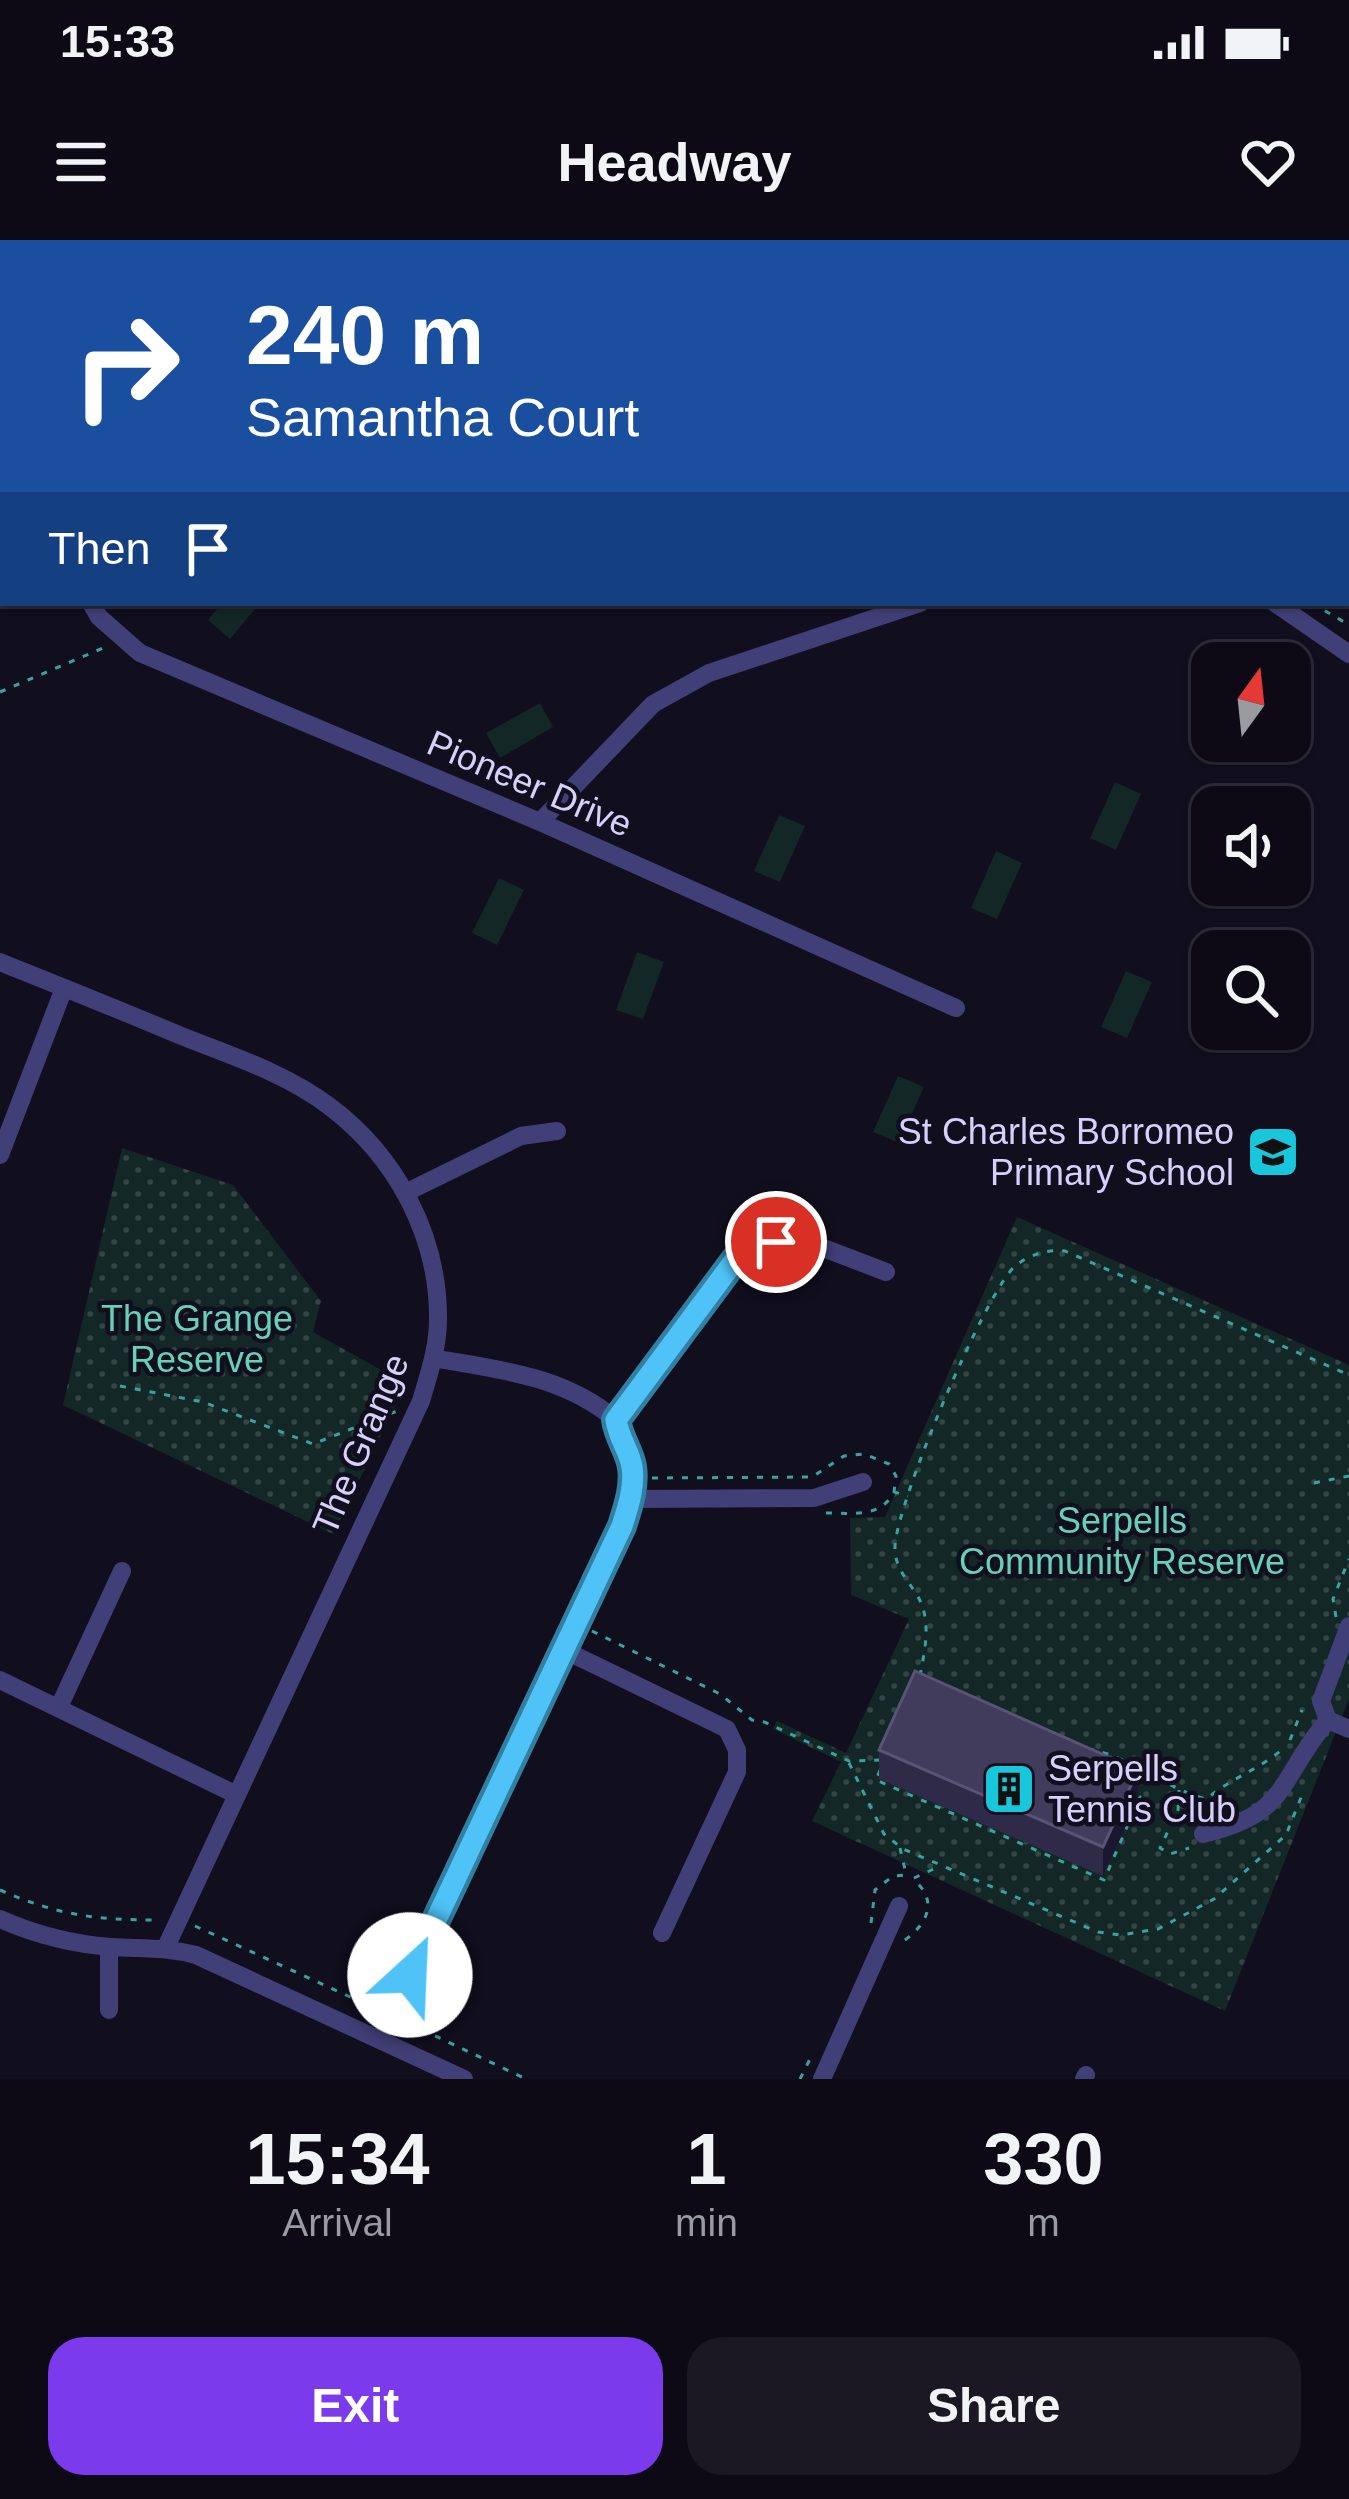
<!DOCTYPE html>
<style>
:root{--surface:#0d0a16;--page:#1b1823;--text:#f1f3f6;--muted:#9a9aa1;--line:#2d2b35;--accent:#7c3aed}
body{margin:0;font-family:Helvetica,sans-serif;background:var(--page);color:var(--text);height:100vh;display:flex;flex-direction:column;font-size:45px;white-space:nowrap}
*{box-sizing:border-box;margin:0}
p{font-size:39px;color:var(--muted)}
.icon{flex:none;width:66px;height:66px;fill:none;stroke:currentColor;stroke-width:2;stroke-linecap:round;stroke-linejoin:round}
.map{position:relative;height:1839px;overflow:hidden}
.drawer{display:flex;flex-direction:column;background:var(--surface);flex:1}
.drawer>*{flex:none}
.banner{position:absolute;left:0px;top:0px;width:1350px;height:366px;box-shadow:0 3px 9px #0004,0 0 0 3px var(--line);background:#1a4fa0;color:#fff;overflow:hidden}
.needle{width:78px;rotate:15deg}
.buttons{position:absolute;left:1191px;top:402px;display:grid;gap:24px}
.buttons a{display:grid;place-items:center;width:120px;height:120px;border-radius:24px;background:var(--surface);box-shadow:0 3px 9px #0004,0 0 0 3px var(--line);font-size:60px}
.pin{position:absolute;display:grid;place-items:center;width:102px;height:102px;color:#fff;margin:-51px;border:6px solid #fff;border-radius:50%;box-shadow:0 3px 12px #0007}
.me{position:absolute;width:132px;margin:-66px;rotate:25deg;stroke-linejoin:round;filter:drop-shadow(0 0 9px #0008)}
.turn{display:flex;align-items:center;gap:42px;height:252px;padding:0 48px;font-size:54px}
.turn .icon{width:156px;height:156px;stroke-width:2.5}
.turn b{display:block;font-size:84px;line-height:102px}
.then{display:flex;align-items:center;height:114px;padding:0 48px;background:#0003;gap:24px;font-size:45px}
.eta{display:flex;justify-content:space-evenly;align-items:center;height:204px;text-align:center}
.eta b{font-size:72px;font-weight:800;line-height:84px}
.primary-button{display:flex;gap:24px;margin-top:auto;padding:24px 48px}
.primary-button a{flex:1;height:138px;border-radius:36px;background:var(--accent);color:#fff;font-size:48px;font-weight:800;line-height:138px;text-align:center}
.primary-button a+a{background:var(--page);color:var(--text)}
.status{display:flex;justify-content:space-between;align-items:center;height:84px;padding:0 60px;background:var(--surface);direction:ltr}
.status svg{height:33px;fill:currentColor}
header{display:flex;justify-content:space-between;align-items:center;height:156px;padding:0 48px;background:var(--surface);font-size:54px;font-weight:800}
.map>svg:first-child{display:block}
.grass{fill:#122726}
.park{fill:url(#park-dots)}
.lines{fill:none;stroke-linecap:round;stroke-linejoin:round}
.path{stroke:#3ba39e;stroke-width:3;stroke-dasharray:6 9;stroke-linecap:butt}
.minor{stroke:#413f77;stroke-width:18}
.wall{fill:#302a49}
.shaded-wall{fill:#1c1730}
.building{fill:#413b5c;stroke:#595375;stroke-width:3}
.route-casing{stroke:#337fa1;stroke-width:30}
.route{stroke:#4fc3f7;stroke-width:21}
.labels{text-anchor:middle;stroke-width:9;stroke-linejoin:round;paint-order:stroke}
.street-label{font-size:36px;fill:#d6d0fa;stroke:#110e1e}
.poi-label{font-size:36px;fill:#d6d0fa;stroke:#110e1e;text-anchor:end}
.park-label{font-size:36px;fill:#65d1b7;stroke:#110e1e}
</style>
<div class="status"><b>15:33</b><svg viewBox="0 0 49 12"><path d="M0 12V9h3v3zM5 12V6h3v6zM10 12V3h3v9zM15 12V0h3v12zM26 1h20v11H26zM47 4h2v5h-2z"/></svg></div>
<header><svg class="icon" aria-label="menu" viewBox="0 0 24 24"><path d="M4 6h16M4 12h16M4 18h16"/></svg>Headway<svg class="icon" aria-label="heart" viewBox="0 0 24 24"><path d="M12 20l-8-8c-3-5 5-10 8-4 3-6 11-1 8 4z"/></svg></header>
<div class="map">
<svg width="1349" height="1839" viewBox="0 0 1349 1839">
<defs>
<pattern id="park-dots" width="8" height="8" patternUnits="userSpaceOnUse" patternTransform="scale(3)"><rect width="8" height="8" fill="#122726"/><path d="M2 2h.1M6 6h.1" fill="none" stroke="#344546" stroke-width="1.8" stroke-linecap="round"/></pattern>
</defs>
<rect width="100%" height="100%" fill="#110e1e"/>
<path class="grass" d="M222,363H260L230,399L208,380Z
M540,463L553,487L500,518L486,493Z
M1115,542L1141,554L1116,610L1090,598Z
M779,575L805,586L780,642L754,631Z
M996,611L1022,623L997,679L971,668Z
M499,638L524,650L497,705L472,693Z
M637,712L664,722L643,779L616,770Z
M1126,731L1152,742L1127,798L1101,787Z
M898,836L924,847L899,903L873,892Z"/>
<path class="park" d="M122,908L233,945L321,1061L313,1092L406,1144L333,1294L63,1165Z
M1017,977L1349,1125V1459L1225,1771L812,1581L841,1522L773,1489L777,1481L846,1513L909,1379L851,1355L850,1278L885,1277Z"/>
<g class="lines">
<path class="path" d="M878,0L881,3
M1312,363L1349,385
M0,452L103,408
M120,1146L203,1162L313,1204L397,1171
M652,1238L812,1237L844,1216L864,1214L889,1224L896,1236L894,1252
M1314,1243L1349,1236
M826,1273C853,1273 881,1278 894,1252L908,1256
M1336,1377L1333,1359L1349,1319
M592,1391L720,1454L752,1480L762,1481L849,1521L883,1520
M920,1436C925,1409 932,1380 917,1355C907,1339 894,1327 895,1306C897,1262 983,1058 1014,1027C1028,1015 1047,1009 1065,1011L1349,1135
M1290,1500L1302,1470
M1088,1509C1132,1516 1165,1549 1207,1559C1230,1538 1261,1529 1285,1507
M849,1523L884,1594L903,1609L1098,1692L1121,1695L1158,1689L1214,1659L1286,1595L1304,1550
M880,1530L876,1540L1104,1640L1140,1557L1134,1555
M1179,1550L1178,1570L1160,1608L1170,1614L1189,1608
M900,1608L906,1634
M914,1638L938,1627
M0,1650C57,1675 95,1680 157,1680
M871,1683L875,1650L893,1636L906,1635
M195,1686L372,1767
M905,1700C929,1682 938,1660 913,1639
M408,1783L526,1839
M800,1839L811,1817"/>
<path class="minor" d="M845,0L848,3
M939,3L940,0
M1324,3L1326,0
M0,288L3,287
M91,363L99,377L140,413L540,582L956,768
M1275,363L1349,414
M540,582L653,464L709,433L920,363
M0,722C60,746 120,770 179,795C229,815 286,833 329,866C396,916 439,996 438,1080C438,1107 429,1134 421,1161L166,1707
M0,915L64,748
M407,952L521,896L557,891
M616,1180L735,1020L775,1002L813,1004L886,1032
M631,1259L814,1258L863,1242
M1349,1386L1321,1461L1328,1480L1349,1489
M564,1410L727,1489L737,1510V1532L662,1693
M0,1440L237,1555
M59,1467L122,1331
M1203,1594C1292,1573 1277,1539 1328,1480
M0,1679C36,1695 71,1704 111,1707C141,1709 166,1707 196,1715L464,1839
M109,1770V1707
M380,1798L622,1287L631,1259L633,1223L619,1199L616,1180C563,1135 499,1130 433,1118
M822,1839L899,1666
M1084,1839L1086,1835"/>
</g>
<path class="wall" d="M879,1510L1138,1559L1103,1636L879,1539Z"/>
<path class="shaded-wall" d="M1138,1530V1559L1103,1636V1607Z"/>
<path class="building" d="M915,1431L1138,1530L1103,1607L879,1510Z"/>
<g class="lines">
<g class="route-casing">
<path id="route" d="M410,1735L622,1286C628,1267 635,1247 632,1227C630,1212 619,1199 616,1180L735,1020L776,1002"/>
</g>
<use href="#route" class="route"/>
</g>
<defs>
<g id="school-square" transform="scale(2.7)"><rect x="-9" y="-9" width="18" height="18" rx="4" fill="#19c7dd" stroke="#110e1e"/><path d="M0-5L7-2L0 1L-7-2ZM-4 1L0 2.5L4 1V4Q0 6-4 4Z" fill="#111"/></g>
<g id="building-square" transform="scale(2.7)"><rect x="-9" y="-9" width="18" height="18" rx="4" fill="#19c7dd" stroke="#110e1e"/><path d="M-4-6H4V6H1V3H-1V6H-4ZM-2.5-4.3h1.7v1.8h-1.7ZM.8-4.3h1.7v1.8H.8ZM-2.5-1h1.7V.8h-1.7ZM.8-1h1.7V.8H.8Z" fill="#111"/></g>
</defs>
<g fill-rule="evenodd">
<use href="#school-square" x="1273" y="912"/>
<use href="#building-square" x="1009" y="1549"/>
</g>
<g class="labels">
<g class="street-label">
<text transform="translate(530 543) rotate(23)" y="13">Pioneer Drive</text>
<text transform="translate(360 1204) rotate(-67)" y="13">The Grange</text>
</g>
<g class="poi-label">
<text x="1234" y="904">St Charles Borromeo<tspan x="1234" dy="41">Primary School</tspan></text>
<text x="1048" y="1541" text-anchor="start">Serpells<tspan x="1048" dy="41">Tennis Club</tspan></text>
</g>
<g class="park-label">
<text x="197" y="1091">The Grange<tspan x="197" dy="41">Reserve</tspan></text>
<text x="1122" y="1293">Serpells<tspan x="1122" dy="41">Community Reserve</tspan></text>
</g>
</g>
</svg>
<div class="buttons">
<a><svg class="needle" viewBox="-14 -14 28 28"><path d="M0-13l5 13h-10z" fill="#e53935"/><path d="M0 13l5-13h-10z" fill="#9a9aa1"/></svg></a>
<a><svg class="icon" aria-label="sound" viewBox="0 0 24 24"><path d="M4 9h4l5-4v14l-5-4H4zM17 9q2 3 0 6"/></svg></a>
<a><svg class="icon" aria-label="search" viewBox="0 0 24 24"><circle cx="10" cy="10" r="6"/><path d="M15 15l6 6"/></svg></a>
</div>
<div class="pin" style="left:776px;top:1002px;background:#d93025"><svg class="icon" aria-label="arrive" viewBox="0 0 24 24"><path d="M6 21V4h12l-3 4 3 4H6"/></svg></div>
<svg class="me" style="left:410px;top:1735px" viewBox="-20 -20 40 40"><circle r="19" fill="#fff"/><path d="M0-13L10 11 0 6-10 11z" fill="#4fc3f7"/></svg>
<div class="banner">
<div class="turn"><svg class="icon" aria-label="right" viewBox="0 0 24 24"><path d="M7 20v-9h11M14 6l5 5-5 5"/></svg><div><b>240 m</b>Samantha Court</div></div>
<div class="then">Then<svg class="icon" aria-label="arrive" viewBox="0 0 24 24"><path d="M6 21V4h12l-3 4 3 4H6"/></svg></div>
</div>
</div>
<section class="drawer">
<div class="eta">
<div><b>15:34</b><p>Arrival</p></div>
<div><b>1</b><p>min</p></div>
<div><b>330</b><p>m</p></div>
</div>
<div class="primary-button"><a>Exit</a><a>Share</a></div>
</section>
